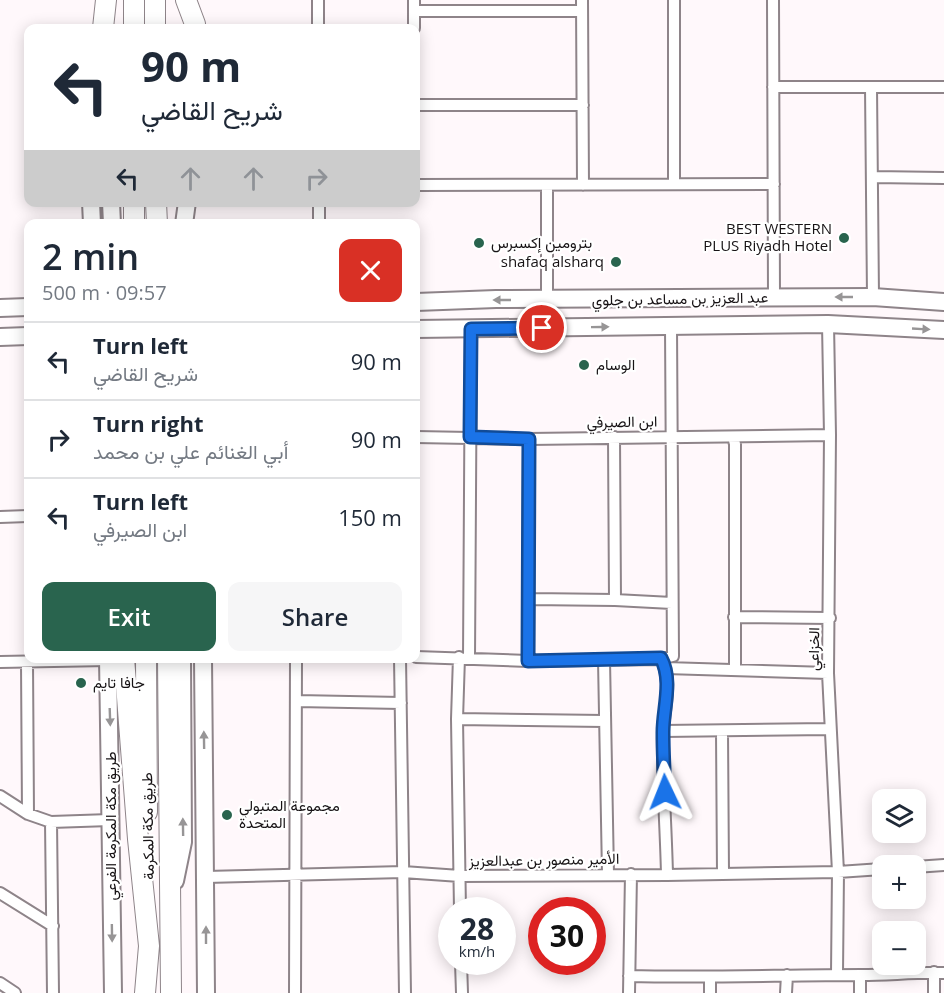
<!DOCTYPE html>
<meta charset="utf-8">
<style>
:root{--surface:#fff;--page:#f6f6f7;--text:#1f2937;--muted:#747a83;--line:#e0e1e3;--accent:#29644e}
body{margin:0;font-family:"Open Sans",Vazirmatn,sans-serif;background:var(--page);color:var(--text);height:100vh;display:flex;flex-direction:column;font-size:22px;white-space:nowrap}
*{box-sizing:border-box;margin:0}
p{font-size:20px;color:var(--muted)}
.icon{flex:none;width:33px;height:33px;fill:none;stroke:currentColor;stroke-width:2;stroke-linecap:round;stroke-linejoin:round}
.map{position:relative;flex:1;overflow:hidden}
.details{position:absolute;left:24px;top:219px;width:396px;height:444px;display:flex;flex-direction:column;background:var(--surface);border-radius:12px;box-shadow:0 3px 15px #0003}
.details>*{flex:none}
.banner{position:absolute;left:24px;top:24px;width:396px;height:183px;border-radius:12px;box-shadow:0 3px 15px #0003;background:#fff;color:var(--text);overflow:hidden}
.buttons{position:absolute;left:872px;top:789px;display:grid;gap:12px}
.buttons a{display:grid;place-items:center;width:54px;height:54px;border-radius:12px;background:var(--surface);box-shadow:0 3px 15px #0003;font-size:30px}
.speed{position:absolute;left:438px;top:897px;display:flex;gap:12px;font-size:30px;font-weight:700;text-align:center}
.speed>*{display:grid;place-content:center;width:78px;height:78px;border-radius:50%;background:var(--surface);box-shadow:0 3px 15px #0003;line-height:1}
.speed small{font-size:15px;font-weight:400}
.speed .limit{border:9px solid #d22;background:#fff;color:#111}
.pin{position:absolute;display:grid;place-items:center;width:51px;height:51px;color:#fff;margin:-26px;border:3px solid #fff;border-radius:50%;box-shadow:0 2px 6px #0007}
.me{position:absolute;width:66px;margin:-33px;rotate:358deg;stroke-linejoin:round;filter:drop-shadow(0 0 4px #0008)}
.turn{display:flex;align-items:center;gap:21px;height:126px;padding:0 18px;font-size:27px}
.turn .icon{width:78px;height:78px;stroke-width:2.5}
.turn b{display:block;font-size:42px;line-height:51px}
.lanes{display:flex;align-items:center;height:57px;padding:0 18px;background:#0003;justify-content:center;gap:30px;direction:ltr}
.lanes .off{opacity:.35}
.round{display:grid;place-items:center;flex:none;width:63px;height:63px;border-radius:12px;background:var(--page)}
.head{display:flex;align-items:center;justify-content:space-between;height:102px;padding:0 18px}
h1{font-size:36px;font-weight:600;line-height:45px}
.button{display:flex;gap:12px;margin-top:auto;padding:12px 18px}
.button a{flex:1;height:69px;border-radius:12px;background:var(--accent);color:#fff;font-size:24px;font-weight:600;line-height:69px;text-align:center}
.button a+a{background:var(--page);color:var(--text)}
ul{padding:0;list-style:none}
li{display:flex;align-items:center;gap:18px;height:78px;padding:0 18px;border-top:2px solid var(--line)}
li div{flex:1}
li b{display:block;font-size:22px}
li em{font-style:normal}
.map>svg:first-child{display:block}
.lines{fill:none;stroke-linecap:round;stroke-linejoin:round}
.minor-casing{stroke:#8e8489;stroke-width:14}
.primary-casing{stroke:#8e8489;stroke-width:20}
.motorway-casing{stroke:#8e8489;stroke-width:22}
.minor{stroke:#fff;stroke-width:10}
.primary{stroke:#fff;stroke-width:16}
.motorway{stroke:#fff;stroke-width:20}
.oneway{fill:#979596}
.route-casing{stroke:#114b97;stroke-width:15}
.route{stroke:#1a73e8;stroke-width:10}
.poi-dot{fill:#29644e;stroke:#fff;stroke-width:2}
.labels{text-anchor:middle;stroke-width:4.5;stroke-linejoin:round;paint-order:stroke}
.poi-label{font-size:15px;fill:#171315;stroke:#fff;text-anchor:start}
.street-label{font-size:15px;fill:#171315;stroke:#fff}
</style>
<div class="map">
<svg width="944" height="993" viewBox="0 0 944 993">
<rect width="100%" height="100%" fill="#fff8fb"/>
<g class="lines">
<g class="minor-casing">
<path id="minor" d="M318,0V28
M582,0L583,185
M773,0L774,297
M414,11H582
M414,28V0
M773,87H944
M871,87L873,297
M416,105H583
M873,177L944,178
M674,184V0
M416,185L774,184
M319,202V224
M547,300V185
M828,324L830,435L828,673L838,872L837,973
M416,437L529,439L830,435
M614,437L615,600
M733,437L735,444V670
M0,517L28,516
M530,599L615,600L672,603
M734,617L830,618
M416,657L528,661L661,659L673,656L671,327
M459,657L457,719L460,910
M400,658L405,993
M469,659L471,329
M661,659C673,680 664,708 663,731C662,779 666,827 667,875
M604,660L608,874
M528,661L529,439
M0,662L108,660
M27,662L28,814
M666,668L828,673
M297,701L401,703
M457,719L604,721
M663,731L830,729
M722,732L723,873
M0,796L28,814L51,822L110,820
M51,822L53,993
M915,867L944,865
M206,877L403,872L460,876L667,875L838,872L882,869
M0,893L53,926
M461,962L462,993
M629,976C707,978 784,975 862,975C889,975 917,972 944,973
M710,978V993
M0,983L15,993
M295,993L296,658
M629,993L631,874
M786,993L787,975
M860,993V975
M934,993V972"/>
</g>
<g class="primary-casing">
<path id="primary" d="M91,202L92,224
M111,202L112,224
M184,224L187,202
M416,302L496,299L873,297L944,302
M0,308L28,307
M416,329L828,324L944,330
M0,337L28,336
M108,658L113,993
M203,658L206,993
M175,881L183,842L182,658"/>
</g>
<g class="motorway-casing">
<path id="motorway" d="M155,0V28
M186,0L195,24
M103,28L106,0
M134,28V0
M134,202V224
M156,202L157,224
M124,658L138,839L149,946L145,993
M146,658L147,812
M168,658L171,993"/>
</g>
<use href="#minor" class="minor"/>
<use href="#primary" class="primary"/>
<use href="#motorway" class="motorway"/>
</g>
<defs><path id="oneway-solid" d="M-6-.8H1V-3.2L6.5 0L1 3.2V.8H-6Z" transform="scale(1.5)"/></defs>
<g class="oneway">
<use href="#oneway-solid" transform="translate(844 297) rotate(180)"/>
<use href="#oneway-solid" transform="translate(502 300) rotate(-180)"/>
<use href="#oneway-solid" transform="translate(600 327) rotate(-1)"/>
<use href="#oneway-solid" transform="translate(921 329) rotate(3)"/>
<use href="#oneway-solid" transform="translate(110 717) rotate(88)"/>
<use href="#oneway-solid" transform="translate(204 740) rotate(-91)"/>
<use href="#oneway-solid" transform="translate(183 827) rotate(-91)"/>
<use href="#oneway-solid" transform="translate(112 933) rotate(89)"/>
<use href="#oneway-solid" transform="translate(206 935) rotate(-90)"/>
</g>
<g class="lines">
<g class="route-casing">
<path id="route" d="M542,328L471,329L470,437L529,439L528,661L661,658C673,681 663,708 663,732C663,752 664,772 665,792"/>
</g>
<use href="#route" class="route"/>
</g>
<g class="poi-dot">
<circle cx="844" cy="238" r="6"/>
<circle cx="479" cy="243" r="6"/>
<circle cx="616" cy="262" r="6"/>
<circle cx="584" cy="365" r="6"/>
<circle cx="81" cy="683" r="6"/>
<circle cx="227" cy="815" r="6"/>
</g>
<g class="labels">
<g class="poi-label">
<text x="832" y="234" text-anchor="end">BEST WESTERN<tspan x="832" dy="17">PLUS Riyadh Hotel</tspan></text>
<text x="491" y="248">بترومين إكسبرس</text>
<text x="604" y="267" text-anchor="end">shafaq alsharq</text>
<text x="596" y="370">الوسام</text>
<text x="93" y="688">جافا تايم</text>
<text x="239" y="811">مجموعة المتبولي<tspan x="239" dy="17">المتحدة</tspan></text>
</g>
<g class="street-label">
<text transform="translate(680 299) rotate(-1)" y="5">عبد العزيز بن مساعد بن جلوي</text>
<text transform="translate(622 422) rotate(-1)" y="5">ابن الصيرفي</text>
<text transform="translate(814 649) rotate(-89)" y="5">الخزاعي</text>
<text transform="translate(111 826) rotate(-90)" y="5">طريق مكة المكرمة الفرعي</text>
<text transform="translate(148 826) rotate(-91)" y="5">طريق مكة المكرمة</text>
<text transform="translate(544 860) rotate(-1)" y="5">الأمير منصور بن عبدالعزيز</text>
</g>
</g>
</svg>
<div class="buttons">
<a><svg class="icon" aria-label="layers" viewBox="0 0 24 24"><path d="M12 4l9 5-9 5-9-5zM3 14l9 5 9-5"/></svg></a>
<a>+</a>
<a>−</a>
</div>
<div class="speed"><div>28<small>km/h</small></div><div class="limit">30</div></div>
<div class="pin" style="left:542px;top:328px;background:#d93025"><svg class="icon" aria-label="arrive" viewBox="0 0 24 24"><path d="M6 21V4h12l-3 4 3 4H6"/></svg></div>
<svg class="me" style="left:665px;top:792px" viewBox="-20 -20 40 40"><path d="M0-17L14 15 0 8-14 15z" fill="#1a73e8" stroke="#fff" stroke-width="4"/></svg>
<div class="banner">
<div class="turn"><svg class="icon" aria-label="left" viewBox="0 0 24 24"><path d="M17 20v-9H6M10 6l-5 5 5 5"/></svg><div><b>90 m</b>شريح القاضي</div></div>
<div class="lanes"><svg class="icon" aria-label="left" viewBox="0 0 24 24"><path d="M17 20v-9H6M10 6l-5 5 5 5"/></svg><svg class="icon off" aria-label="ahead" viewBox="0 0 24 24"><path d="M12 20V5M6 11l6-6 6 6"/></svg><svg class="icon off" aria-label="ahead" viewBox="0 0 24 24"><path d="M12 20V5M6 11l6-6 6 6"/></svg><svg class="icon off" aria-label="right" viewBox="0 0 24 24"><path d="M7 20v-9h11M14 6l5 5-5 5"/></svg></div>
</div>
<section class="details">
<div class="head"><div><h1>2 min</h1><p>500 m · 09:57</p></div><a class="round" style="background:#d93025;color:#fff"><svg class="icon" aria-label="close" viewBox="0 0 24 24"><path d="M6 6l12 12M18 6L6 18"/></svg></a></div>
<ul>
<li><svg class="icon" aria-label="left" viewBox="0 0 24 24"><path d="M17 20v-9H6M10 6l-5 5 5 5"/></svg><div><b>Turn left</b><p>شريح القاضي</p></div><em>90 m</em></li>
<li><svg class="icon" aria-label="right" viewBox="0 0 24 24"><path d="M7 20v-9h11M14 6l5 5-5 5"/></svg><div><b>Turn right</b><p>أبي الغنائم علي بن محمد</p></div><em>90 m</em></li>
<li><svg class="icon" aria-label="left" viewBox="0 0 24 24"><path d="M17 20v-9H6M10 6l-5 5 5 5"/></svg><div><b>Turn left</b><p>ابن الصيرفي</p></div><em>150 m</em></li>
</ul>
<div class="button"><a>Exit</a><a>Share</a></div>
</section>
</div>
